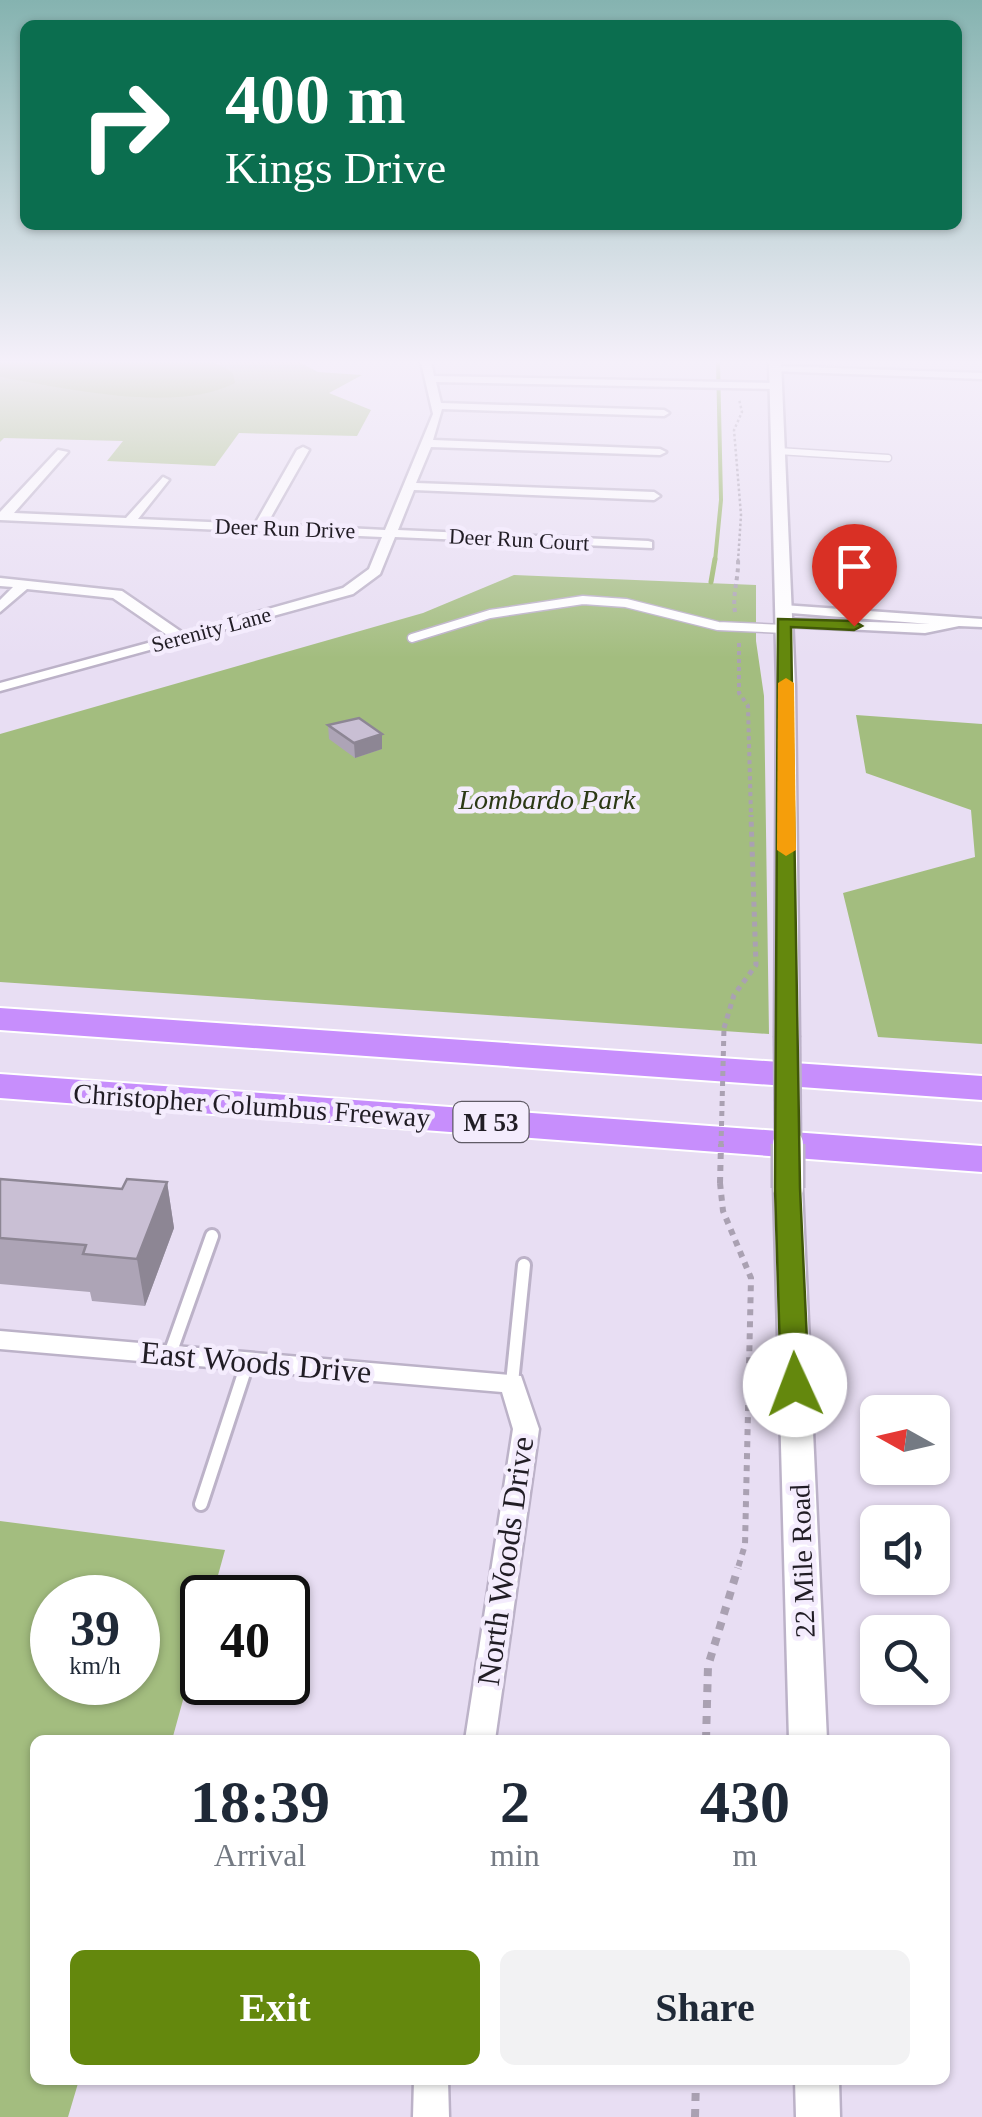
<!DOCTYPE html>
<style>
:root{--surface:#fff;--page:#f2f2f3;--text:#1f2937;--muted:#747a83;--accent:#64880d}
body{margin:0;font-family:Georgia,serif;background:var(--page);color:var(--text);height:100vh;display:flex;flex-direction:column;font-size:38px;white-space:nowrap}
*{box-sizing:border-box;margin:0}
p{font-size:32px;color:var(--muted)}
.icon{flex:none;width:55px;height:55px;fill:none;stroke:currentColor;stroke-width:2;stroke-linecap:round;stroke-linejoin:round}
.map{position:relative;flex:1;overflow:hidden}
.drawer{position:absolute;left:30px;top:1735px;width:920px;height:350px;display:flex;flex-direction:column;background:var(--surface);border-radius:15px;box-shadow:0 2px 8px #0004}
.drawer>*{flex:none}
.guide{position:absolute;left:20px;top:20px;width:942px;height:210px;border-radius:15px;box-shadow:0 2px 8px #0004;background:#0b6e4f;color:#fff;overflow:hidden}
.needle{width:65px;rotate:278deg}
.buttons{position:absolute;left:860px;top:1395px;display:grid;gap:20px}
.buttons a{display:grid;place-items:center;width:90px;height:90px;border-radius:15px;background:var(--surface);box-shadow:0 2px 8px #0004;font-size:50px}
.speed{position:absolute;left:30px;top:1575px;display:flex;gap:20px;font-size:50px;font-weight:700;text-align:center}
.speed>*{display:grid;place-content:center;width:130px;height:130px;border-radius:50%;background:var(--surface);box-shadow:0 2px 8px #0004;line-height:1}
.speed small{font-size:25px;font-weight:400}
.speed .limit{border:5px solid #111;border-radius:15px;background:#fff;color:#111}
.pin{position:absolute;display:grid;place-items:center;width:85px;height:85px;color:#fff;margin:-102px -42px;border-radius:50% 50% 50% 0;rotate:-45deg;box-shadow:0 0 10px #0007}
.pin .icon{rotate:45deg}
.me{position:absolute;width:110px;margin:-55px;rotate:358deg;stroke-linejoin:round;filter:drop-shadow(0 0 8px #0008)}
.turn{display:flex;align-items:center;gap:35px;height:210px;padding:0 40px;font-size:45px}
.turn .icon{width:130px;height:130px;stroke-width:2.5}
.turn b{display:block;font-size:70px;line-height:85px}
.eta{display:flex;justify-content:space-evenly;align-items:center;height:170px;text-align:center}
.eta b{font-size:60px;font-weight:800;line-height:70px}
.cta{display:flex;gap:20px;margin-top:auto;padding:20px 40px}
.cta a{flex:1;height:115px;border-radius:15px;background:var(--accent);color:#fff;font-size:40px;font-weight:800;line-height:115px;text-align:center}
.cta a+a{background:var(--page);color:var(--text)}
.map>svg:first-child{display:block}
.green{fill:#a3bd7f;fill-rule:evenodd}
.water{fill:#91b25c}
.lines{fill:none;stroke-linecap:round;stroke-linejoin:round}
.stream-far1{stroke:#91b25c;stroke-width:4}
.stream{stroke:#91b25c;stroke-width:5}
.service-far2-casing{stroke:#bcb2c8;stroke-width:9}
.service-far1-casing{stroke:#bcb2c8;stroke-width:11}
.service-casing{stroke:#bcb2c8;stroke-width:18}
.minor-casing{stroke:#bcb2c8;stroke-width:5}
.tertiary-casing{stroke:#bcb2c8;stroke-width:5}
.motorway-casing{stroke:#fff;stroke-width:4}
.path-far4{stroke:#aaa1b2;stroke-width:2.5;stroke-dasharray:2.5 2.5;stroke-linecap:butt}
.path-far3{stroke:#aaa1b2;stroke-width:4;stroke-dasharray:4 4;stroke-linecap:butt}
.path-far2{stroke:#aaa1b2;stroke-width:5;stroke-dasharray:5 5;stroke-linecap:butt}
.path-far1{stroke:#aaa1b2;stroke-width:6;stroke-dasharray:6 6;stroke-linecap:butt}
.path{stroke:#aaa1b2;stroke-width:8;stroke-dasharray:8 8;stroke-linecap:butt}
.service-far2{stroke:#fff;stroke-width:6}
.service-far1{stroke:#fff;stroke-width:8}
.service{stroke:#fff;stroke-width:12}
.minor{fill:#fff;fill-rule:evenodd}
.tertiary{fill:#fff;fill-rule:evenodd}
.motorway{fill:#c78efc;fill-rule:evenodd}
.tertiary-bridge-far1-casing{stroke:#bcb2c8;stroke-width:29;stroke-linecap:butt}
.tertiary-bridge-casing{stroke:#bcb2c8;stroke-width:35;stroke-linecap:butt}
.path-bridge-far1{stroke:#aaa1b2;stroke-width:5;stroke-dasharray:5 5;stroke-linecap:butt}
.path-bridge{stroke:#aaa1b2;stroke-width:6;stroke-dasharray:6 6;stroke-linecap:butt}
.tertiary-bridge-far1{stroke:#fff;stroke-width:24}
.tertiary-bridge{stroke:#fff;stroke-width:30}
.wall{fill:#ada4b6}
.shaded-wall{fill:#8d8694}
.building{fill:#c9bfd4;stroke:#8d8694;stroke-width:2.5}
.route{fill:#64880d;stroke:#415808;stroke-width:2.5}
.slow{fill:#f59e0b}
.labels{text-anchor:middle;stroke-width:9;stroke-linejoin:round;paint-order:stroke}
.far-street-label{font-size:22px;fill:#211d25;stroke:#f4ecfd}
.shield{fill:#f4ecfd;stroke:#605b66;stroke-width:2.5}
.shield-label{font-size:25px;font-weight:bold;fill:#211d25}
.park-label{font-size:28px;font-style:italic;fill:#2c3915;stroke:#f4ecfd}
.street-label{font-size:28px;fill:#211d25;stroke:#f4ecfd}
.near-street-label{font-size:32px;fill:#211d25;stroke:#f4ecfd}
</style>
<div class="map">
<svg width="982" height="2117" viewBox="0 0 982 2117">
<rect width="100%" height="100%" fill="#e8def3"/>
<path class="green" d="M214,362H299L318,372L362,375L329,393L371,410L357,436L239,433L215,466L107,461L123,441L4,438L0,442V377L120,394L221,364Z
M514,575L756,585V641L764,696L769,1034L0,982V734L423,613Z
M856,715L982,724V1044L878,1037L843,893L975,857L971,810L866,773Z
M0,1521L225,1550L212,1597L202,1598V1631L172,1740H35V2080H79L68,2117H0ZM52,1598H138V1682H52Z"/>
<path class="water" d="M0,362H214L233,373L235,383C175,414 65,388 0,377Z"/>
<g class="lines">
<path class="stream-far1" d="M715,561L721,500L718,362"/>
<path class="stream" d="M711,582L715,559"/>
<g class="service-far2-casing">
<path id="service-far2" d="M778,451L888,458"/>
</g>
<g class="service-far1-casing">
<path id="service-far1" d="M412,638L490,614L583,600L626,603L718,626L784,629"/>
</g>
<g class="service-casing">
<path id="service" d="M170,1354L212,1236
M512,1383L524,1265
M201,1504L248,1361"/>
</g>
<g class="minor-casing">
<path id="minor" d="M421,362H431L434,376L775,383L780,386L775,389L436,382L441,403L664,410L669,413L664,416L442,409L433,440L660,449L666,452L660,455L431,447L416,483L654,492L660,496L654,500L414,490L398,530L648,541L652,542V548L395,537L380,574L353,594L0,691V683L170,637L113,598L27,589L0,612V600L13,587L0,586V578L122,591L183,633L343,588L369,569L382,537L0,520V512L58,450L68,452L14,513L126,518L163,477L169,480L138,519L255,524L297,450L303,447L309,450L267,524L385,530L433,414Z
M775,366L982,373V379L771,371Z
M783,605L982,619V627L959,626L925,633L784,626L779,625V619L930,624L778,612L776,609Z
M0,1331L521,1376L539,1429L495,1740H465L513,1429L502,1392L0,1349Z
M414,2080H448L449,2117H413Z"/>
</g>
<g class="tertiary-casing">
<path id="tertiary" d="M769,362H781L795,686L799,1036L787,1043L775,1036L777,686Z
M788,1179L798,1181L802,1188L827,1740H789L774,1188L778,1181Z
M795,2080H839L840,2117H796Z"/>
</g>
<g class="motorway-casing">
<path id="motorway" d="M0,1008L982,1076V1100L0,1030Z
M0,1074L982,1146V1172L0,1098Z"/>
</g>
<path class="path-far4" d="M738,561L741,515L734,430L742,412L739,399"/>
<path class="path-far3" d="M735,612C732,593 739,578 738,559
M739,643V693L748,706L751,817"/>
<path class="path-far2" d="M724,1028L734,995L756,965L751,815"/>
<path class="path-far1" d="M720,1183L723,1211L751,1278L745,1545L737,1571"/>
<path class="path" d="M706,1740L708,1666L738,1568
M695,2117L696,2080"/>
<use href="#service-far2" class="service-far2"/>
<use href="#service-far1" class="service-far1"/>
<use href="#service" class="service"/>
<use href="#minor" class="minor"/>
<use href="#tertiary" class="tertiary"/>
<use href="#motorway" class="motorway"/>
<g class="tertiary-bridge-far1-casing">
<path id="tertiary-bridge-far1" d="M787,1036L788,1146"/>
</g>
<g class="tertiary-bridge-casing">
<path id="tertiary-bridge" d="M788,1144V1188"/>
</g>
<path class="path-bridge-far1" d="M721,1146L724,1028"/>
<path class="path-bridge" d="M720,1183L721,1144"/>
<use href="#tertiary-bridge-far1" class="tertiary-bridge-far1"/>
<use href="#tertiary-bridge" class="tertiary-bridge"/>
</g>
<path class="wall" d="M328,725L382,749L355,758L329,739Z
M0,1179L122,1189L167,1182L174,1228L145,1306L92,1301L90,1292L0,1284Z"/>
<path class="shaded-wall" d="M382,734V749L355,758L354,743Z
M167,1182L174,1228L145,1306L137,1259Z"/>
<path class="building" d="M359,718L382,734L354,743L328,725Z
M0,1179L122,1189L127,1179L167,1182L137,1259L83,1254L86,1245L0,1238Z"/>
<linearGradient id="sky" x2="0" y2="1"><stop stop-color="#85b3b0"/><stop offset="0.55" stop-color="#f5f0fa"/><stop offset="1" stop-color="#f5f0fa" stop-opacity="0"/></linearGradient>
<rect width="982" height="658" fill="url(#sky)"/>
<path class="route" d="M778,619L854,621L862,626L854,630L791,627L800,1188L809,1385L805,1393H785L781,1385L775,1188Z"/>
<path class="slow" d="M786,678L794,683L796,850L786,856L777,850L778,683Z"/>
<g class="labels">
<g class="far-street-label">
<text transform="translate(285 528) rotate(2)" y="8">Deer Run Drive</text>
<text transform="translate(519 539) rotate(3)" y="8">Deer Run Court</text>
<text transform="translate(211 629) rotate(-15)" y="8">Serenity Lane</text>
</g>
<rect class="shield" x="453.5" y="1102" width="75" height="40" rx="8"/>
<g class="shield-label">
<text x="491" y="1131">M 53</text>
</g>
<g class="park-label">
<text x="547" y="809">Lombardo Park</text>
</g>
<g class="street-label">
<text transform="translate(252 1105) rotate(4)" y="10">Christopher Columbus Freeway</text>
<text transform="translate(802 1561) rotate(-92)" y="10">22 Mile Road</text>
</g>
<g class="near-street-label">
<text transform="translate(256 1362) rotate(5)" y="11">East Woods Drive</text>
<text transform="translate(505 1561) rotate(-82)" y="11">North Woods Drive</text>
</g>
</g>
</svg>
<div class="buttons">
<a><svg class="needle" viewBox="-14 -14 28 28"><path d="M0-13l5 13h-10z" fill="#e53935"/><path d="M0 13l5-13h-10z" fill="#747a83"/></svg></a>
<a><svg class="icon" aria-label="sound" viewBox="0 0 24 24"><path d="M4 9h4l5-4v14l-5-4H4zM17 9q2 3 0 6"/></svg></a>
<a><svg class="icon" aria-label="search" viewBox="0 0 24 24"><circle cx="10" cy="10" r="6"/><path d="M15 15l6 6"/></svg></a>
</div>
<div class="speed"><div>39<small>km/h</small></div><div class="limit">40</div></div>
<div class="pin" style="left:854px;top:626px;background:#d93025"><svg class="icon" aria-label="arrive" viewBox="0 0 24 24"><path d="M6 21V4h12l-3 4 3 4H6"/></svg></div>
<svg class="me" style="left:795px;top:1385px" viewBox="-20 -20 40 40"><circle r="19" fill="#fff"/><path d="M0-13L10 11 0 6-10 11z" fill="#64880d"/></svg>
<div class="guide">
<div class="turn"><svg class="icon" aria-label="right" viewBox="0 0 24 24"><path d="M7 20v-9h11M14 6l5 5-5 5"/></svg><div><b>400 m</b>Kings Drive</div></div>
</div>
<section class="drawer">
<div class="eta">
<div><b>18:39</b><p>Arrival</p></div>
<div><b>2</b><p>min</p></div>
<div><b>430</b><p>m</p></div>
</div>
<div class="cta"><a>Exit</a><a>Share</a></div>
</section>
</div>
